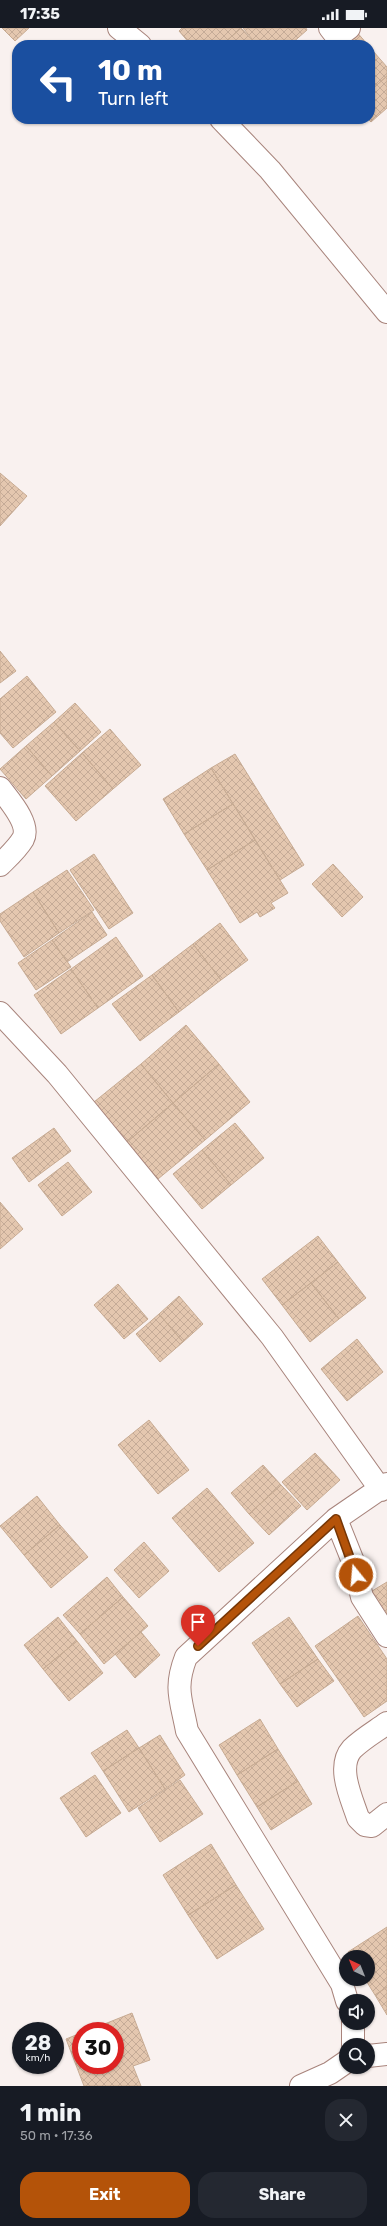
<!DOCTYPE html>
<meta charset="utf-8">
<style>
:root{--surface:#171b24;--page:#242831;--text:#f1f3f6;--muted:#9ea1a6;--accent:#b45309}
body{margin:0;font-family:Rubik,sans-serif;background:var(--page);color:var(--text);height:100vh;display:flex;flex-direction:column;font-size:15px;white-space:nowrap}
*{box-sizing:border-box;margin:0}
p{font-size:13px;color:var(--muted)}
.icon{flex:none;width:22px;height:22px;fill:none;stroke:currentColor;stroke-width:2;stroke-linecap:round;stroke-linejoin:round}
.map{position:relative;height:2058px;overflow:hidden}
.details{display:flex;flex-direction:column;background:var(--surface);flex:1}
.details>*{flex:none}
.hud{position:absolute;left:12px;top:12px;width:363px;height:84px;border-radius:16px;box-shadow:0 1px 3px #0004;background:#1a4fa0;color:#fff;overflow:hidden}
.needle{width:26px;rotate:317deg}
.controls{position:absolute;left:339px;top:1922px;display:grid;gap:8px}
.controls a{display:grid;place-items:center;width:36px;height:36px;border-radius:50%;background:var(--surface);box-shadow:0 1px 3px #0004;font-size:20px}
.speed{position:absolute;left:12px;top:1994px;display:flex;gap:8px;font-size:20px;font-weight:700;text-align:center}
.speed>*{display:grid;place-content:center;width:52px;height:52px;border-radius:50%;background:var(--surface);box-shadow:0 1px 3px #0004;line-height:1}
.speed small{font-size:10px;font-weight:400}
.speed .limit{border:6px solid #d22;background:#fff;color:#111}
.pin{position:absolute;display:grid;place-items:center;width:34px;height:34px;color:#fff;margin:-41px -17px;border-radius:50% 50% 50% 0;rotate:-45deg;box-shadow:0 0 4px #0007}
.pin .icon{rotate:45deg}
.me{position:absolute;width:44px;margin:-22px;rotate:343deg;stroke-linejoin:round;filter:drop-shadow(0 0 3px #0008)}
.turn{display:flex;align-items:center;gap:14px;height:84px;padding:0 20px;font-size:18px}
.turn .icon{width:52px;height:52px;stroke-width:2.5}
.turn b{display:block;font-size:28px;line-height:34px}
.round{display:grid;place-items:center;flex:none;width:42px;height:42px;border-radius:16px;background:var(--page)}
.headline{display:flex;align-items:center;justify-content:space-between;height:68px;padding:0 20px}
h1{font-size:24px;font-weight:700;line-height:30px}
.button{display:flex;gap:8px;margin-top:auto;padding:8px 20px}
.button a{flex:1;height:46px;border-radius:16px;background:var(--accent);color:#fff;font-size:16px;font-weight:700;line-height:46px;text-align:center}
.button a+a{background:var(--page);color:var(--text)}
.status{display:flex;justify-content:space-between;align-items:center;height:28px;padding:0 20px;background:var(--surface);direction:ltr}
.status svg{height:11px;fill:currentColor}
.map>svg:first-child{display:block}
.building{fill:url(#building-cross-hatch);stroke:#c7ab93}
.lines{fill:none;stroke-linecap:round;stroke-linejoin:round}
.street-casing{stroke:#a8847c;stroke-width:24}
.street{stroke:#fff;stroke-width:22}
.route-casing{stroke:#753606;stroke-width:10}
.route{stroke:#b45309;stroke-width:7}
</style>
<div class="status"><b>17:35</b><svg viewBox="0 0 49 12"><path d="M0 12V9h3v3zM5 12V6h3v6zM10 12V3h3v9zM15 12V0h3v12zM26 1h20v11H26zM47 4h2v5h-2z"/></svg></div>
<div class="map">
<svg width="387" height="2058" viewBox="0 0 387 2058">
<defs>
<pattern id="building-cross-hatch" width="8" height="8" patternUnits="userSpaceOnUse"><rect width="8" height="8" fill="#e4c7af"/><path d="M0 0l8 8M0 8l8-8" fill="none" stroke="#c5ab97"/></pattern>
</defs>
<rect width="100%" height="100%" fill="#f9f1ef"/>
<path class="building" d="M2,0H29L15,13Z
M182,0H241L222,17H191L179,3Z
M241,0L257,17H222Z
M243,0H306L307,2L290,17H257Z
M355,2L368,17H337Z
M373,23L387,39V48L370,63V26Z
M387,48V80L371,94L368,91H370V63Z
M0,445L27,468L0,498Z
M0,623L16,643L0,655Z
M27,648L56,684L13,720L0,705V671Z
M75,675L101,704L80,723L54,694Z
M54,694L80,723L52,748L26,718Z
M110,701L141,737L113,761L82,725Z
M26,718L52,748L26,771L0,741Z
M82,725L113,761L76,793L45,758Z
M235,726L304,837L280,852L211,740Z
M211,740L233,776L184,806L163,771Z
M233,776L255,812L207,842L184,806Z
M255,812L288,865L271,875L275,880L260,889L257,884L240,895L207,842Z
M94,826L133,885L109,901L70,842Z
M333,836L363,869L342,889L312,856Z
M67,842L94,882L59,905L33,864Z
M33,864L59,905L24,929L0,893V886Z
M92,884L107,907L67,934L52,912Z
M220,895L248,932L221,952L193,916Z
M116,909L143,948L98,980L71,941Z
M52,912L71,939L36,962L18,935Z
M193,916L221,952L179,984L152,947Z
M71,941L98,980L61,1006L34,967Z
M152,947L179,984L140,1013L112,976Z
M186,997L219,1036L173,1075L141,1036Z
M141,1036L173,1075L127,1114L94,1074Z
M219,1036L250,1074L205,1112L173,1075Z
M173,1075L205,1112L158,1151L127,1114Z
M235,1095L264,1130L231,1157L202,1122Z
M54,1100L71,1123L29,1154L12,1130Z
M202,1122L231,1157L202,1181L173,1146Z
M68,1134L92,1164L62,1188L38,1157Z
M0,1174L23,1201L0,1221Z
M318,1208L338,1234L282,1277L262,1251Z
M338,1234L366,1270L339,1291L311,1255Z
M311,1255L339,1291L310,1314L282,1277Z
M118,1256L148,1291L124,1311L94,1277Z
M179,1268L203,1296L183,1314L159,1286Z
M159,1286L183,1314L160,1334L136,1306Z
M357,1311L383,1344L347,1373L321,1341Z
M149,1392L189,1442L158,1466L118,1417Z
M315,1425L340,1452L307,1482L282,1454Z
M263,1437L281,1457L249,1486L231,1465Z
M281,1457L301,1478L269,1507L249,1486Z
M207,1460L254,1515L219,1544L172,1490Z
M37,1468L60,1497L24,1527L0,1498Z
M60,1497L88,1529L51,1560L24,1527Z
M144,1514L169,1543L139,1570L114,1542Z
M107,1549L123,1569L80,1606L63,1587Z
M387,1554V1599L367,1566Z
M123,1569L148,1598L104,1636L80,1606Z
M358,1588L387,1631V1673L364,1689L315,1618Z
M58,1589L77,1613L43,1641L24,1617Z
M289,1589L318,1631L280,1656L252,1615Z
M141,1604L160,1627L135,1650L115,1626Z
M77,1613L103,1645L69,1673L43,1641Z
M318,1631L334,1653L297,1679L280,1656Z
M260,1691L278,1721L237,1747L219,1717Z
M127,1702L139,1720L103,1743L91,1725Z
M160,1707L185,1747L165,1761L139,1720Z
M139,1720L165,1761L129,1784L103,1743Z
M278,1721L298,1753L257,1779L237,1747Z
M95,1747L121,1785L86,1809L60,1770Z
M180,1752L203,1786L160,1814L138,1780Z
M298,1753L312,1776L271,1802L257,1779Z
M211,1816L236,1857L188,1887L163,1847Z
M236,1857L264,1901L217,1931L188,1887Z
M387,1899V1959L375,1967L365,1951H368V1929H351L348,1924Z
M387,1959V1987L375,1967Z
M132,1985L150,2032L133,2038L141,2058H84L66,2011L81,2005V2037H115V2003H87Z"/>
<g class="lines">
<g class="street-casing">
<path id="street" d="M119,0L140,17
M330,0L337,9L349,0
M221,91L270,142L387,284
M0,760C8,771 31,796 23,811C17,821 8,829 0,837
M0,985L57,1046L272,1309L381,1462
M336,1491L354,1536L362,1569L387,1608
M387,1695C376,1703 362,1711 352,1721C336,1739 352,1771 358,1790L365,1797L372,1798L387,1786
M347,1973L342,1956L187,1703C181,1671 174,1660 186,1629L336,1491L387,1456
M353,2017V1995
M368,2028L387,2026
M301,2058L330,2045L346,2034"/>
</g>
<use href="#street" class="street"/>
</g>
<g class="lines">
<g class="route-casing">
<path id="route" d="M198,1618L336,1491L356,1547"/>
</g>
<use href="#route" class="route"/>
</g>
</svg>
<div class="controls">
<a><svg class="needle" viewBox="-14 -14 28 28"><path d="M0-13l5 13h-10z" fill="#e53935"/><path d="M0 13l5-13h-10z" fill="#9ea1a6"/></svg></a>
<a><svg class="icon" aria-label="sound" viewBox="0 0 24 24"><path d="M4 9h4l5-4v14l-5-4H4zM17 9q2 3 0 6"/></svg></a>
<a><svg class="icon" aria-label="search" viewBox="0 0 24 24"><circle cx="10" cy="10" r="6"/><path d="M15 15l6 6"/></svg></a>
</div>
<div class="speed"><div>28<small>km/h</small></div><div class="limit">30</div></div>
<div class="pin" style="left:198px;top:1618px;background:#d93025"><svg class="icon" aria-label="arrive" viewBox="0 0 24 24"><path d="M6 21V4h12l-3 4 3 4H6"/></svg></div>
<svg class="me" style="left:356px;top:1547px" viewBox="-20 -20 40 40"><circle r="17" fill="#b45309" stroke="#fff" stroke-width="3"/><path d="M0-11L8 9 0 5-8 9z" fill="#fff"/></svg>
<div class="hud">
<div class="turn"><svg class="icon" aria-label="left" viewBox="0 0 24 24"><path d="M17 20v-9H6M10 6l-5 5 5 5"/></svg><div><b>10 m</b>Turn left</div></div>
</div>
</div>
<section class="details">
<div class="headline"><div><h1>1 min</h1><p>50 m · 17:36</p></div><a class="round"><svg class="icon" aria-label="close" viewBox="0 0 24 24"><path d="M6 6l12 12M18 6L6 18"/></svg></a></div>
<div class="button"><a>Exit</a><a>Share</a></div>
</section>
